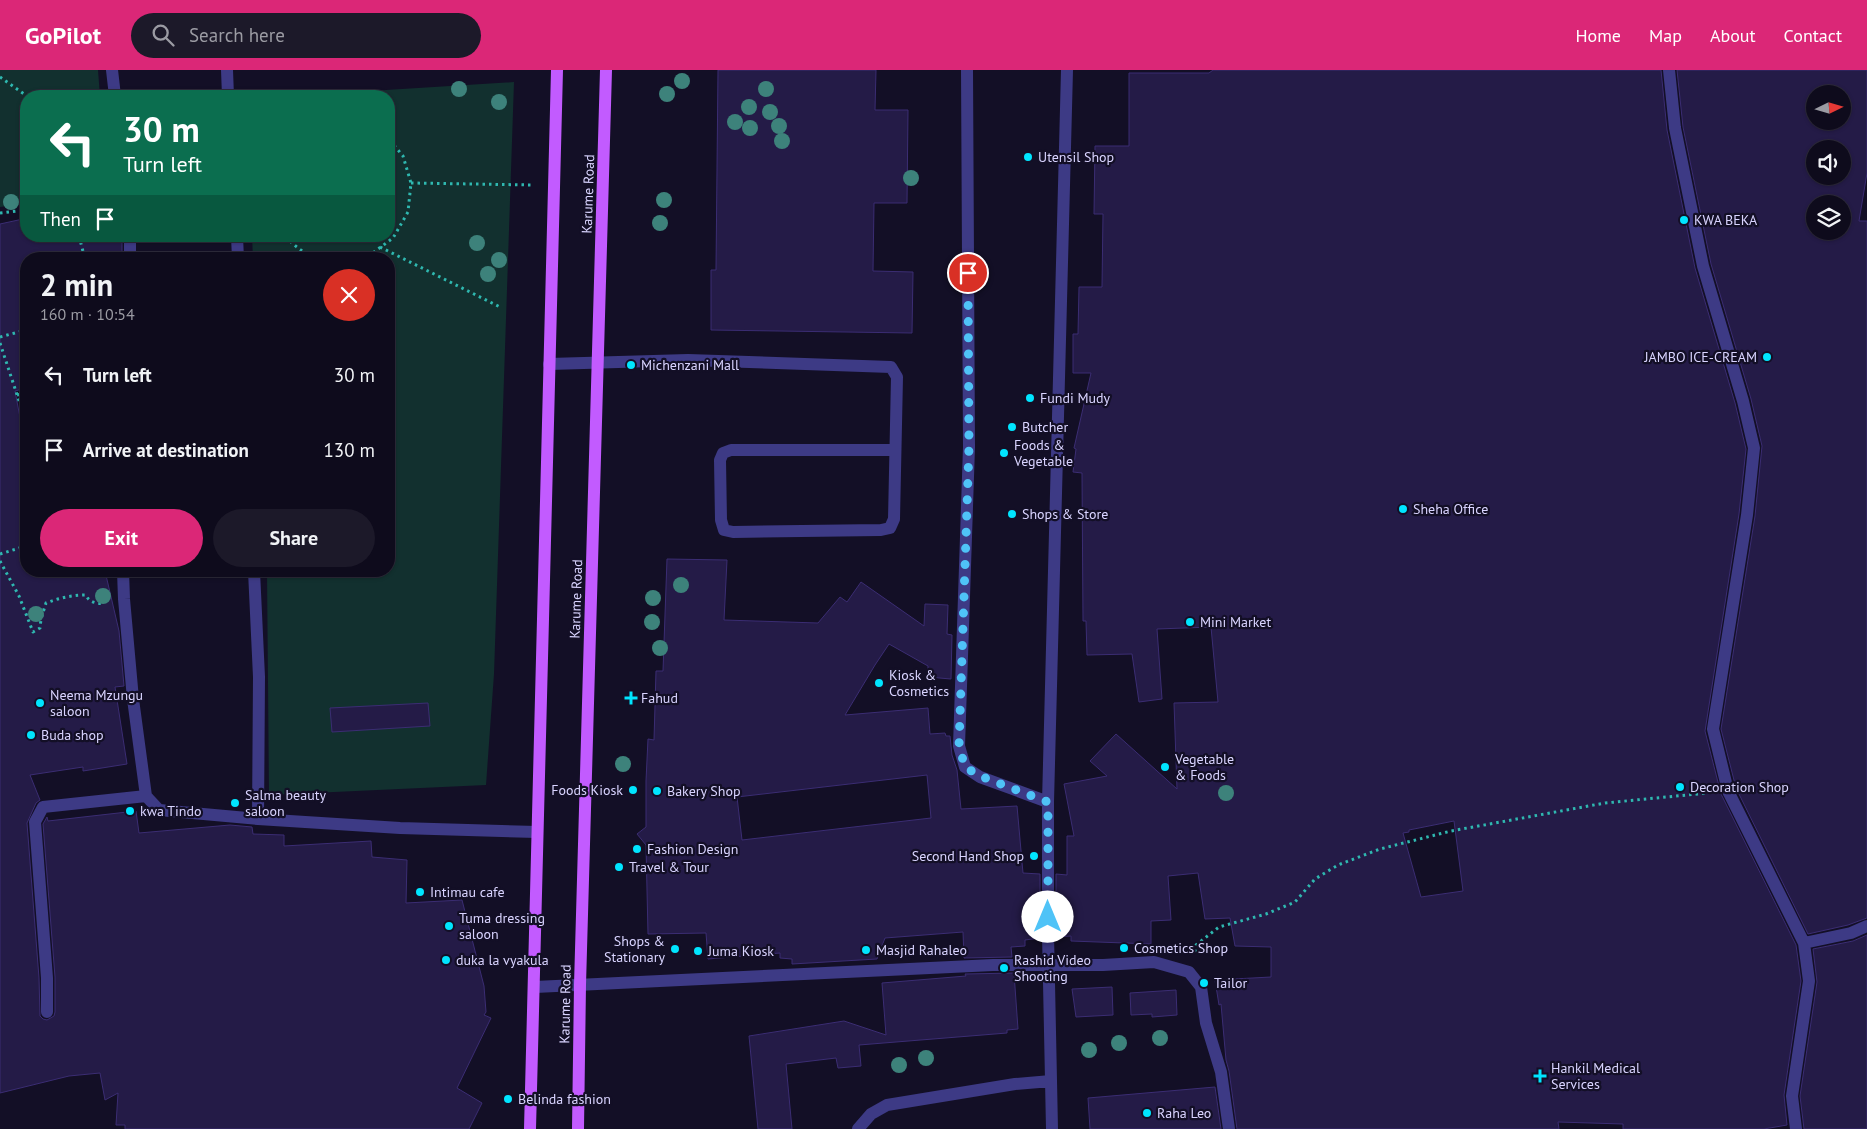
<!DOCTYPE html>
<meta charset="utf-8">
<style>
:root{--surface:#0e0b1c;--page:#1c1929;--text:#f1f3f6;--muted:#9b9ba3;--line:#2e2b3b;--accent:#db2777}
body{margin:0;font-family:"PT Sans",sans-serif;background:var(--page);color:var(--text);height:100vh;display:flex;flex-direction:column;font-size:19px;white-space:nowrap}
*{box-sizing:border-box;margin:0}
p{font-size:16px;color:var(--muted)}
.icon{flex:none;width:28px;height:28px;fill:none;stroke:currentColor;stroke-width:2;stroke-linecap:round;stroke-linejoin:round}
.map{position:relative;flex:1;overflow:hidden}
.side{position:absolute;left:20px;top:182px;width:375px;height:325px;display:flex;flex-direction:column;background:var(--surface);border-radius:20px;box-shadow:0 1px 4px #0004,0 0 0 1px var(--line)}
.side>*{flex:none}
.guide{position:absolute;left:20px;top:20px;width:375px;height:152px;border-radius:20px;box-shadow:0 1px 4px #0004,0 0 0 1px var(--line);background:#0b6e4f;color:#fff;overflow:hidden}
.needle{width:32px;rotate:85deg}
.tools{position:absolute;left:1806px;top:15px;display:grid;gap:10px}
.tools a{display:grid;place-items:center;width:45px;height:45px;border-radius:50%;background:var(--surface);box-shadow:0 1px 4px #0004,0 0 0 1px var(--line);font-size:25px}
.pin{position:absolute;display:grid;place-items:center;width:42px;height:42px;color:#fff;margin:-21px;border:2px solid #fff;border-radius:50%;box-shadow:0 1px 5px #0007}
.me{position:absolute;width:55px;margin:-28px;rotate:0deg;stroke-linejoin:round;filter:drop-shadow(0 0 4px #0008)}
.turn{display:flex;align-items:center;gap:18px;height:105px;padding:0 20px;font-size:22px}
.turn .icon{width:65px;height:65px;stroke-width:2.5}
.turn b{display:block;font-size:35px;line-height:42px}
.then{display:flex;align-items:center;height:48px;padding:0 20px;background:#0003;gap:10px;font-size:19px}
.round{display:grid;place-items:center;flex:none;width:52px;height:52px;border-radius:26px;background:var(--page)}
.summary{display:flex;align-items:center;justify-content:space-between;height:85px;padding:0 20px}
h1{font-size:30px;font-weight:700;line-height:38px}
.cta{display:flex;gap:10px;margin-top:auto;padding:10px 20px}
.cta a{flex:1;height:58px;border-radius:30px;background:var(--accent);color:#fff;font-size:20px;font-weight:700;line-height:58px;text-align:center}
.cta a+a{background:var(--page);color:var(--text)}
ul{padding:0;list-style:none}
li{display:flex;align-items:center;gap:15px;height:75px;padding:0 20px}
li div{flex:1}
li b{display:block;font-size:19px}
li em{font-style:normal}
header{display:flex;align-items:center;gap:30px;box-sizing:border-box;height:70px;padding:0 25px;background:var(--accent);color:#fff}
header strong{font-size:24px}
nav{display:flex;gap:28px;margin-inline-start:auto;font-size:18px}
.search{width:350px;height:45px;background:var(--page);display:flex;align-items:center;gap:12px;box-sizing:border-box;padding:0 18px;border-radius:28px;color:var(--muted);font-size:19px}
.map>svg:first-child{display:block}
.green{fill:#12302f}
.building{fill:#241b47;stroke:#3b2d73;fill-rule:evenodd}
.lines{fill:none;stroke-linecap:round;stroke-linejoin:round}
.path{stroke:#2fb8b0;stroke-width:3;stroke-dasharray:2.5 4;stroke-linecap:butt}
.minor{stroke:#3d3a85;stroke-width:12}
.major{stroke:#c25bff;stroke-width:12}
.tree{fill:#3d827b}
.route{stroke:#4fc3f7;stroke-width:9;stroke-dasharray:0 16.2}
.poi-dot{fill:#00e5ff;stroke:#130f26;stroke-width:2}
.labels{text-anchor:middle;stroke-width:4.5;stroke-linejoin:round;paint-order:stroke}
.poi-label{font-size:14px;fill:#d9d4ff;stroke:#130f26;text-anchor:start}
.street-label{font-size:14px;fill:#d9d4ff;stroke:#130f26}
</style>
<header>
<strong>GoPilot</strong>
<div class="search"><svg class="icon" aria-label="search" viewBox="0 0 24 24"><circle cx="10" cy="10" r="6"/><path d="M15 15l6 6"/></svg>Search here</div>
<nav><a>Home</a><a>Map</a><a>About</a><a>Contact</a></nav>
</header>
<div class="map">
<svg width="1867" height="1059" viewBox="0 0 1867 1059">
<rect width="100%" height="100%" fill="#130f26"/>
<path class="green" d="M0,0H98L100,26H26V134L0,137Z
M514,12L494,604L486,715L269,725L267,501H389V189H253L252,166H389V26H290Z"/>
<path class="building" d="M718,0H876L875,40H908L907,133H874L873,201L913,202L912,263L711,260V200H716Z
M1213,0H1661L1667,60L1695,198L1735,333L1746,379L1739,444L1705,661L1721,724L1796,875L1801,911L1784,1025L1787,1055L1764,1059H1623V1054L1558,1052L1559,1059H1237L1229,1001L1226,990L1221,934L1219,935L1215,910L1271,907V877L1235,876L1230,848L1205,849L1198,803L1168,806L1171,850L1151,851V874L1071,871V866L1056,867V804L1067,805V766H1074L1064,714L1107,706L1090,691L1116,664L1177,719L1174,633L1218,632L1211,557L1157,559L1162,629L1139,632L1132,584L1087,585L1086,551H1083L1082,403L1073,402L1076,379L1074,378L1091,303H1073V264H1078L1079,217H1102L1103,144H1094L1095,76H1129V3H1209ZM1454,751L1463,821L1421,827L1403,763L1409,762V760Z
M1677,0H1867V103L1859,151H1867V848L1848,855L1808,864L1736,718L1721,659L1755,446L1762,376L1751,329L1711,194L1683,57ZM1815,24H1842V51H1815ZM1815,79H1842V106H1815ZM1815,134H1842V161H1815Z
M23,149L26,166H122V189H26V318L15,321L26,379V501H105L119,561L124,616L115,617L127,694L83,701V697L30,705L40,730L36,733L27,753L39,908L40,946L43,949L47,950L54,946L55,942V907L43,754L47,747L48,751L136,741L139,763L230,755L252,757L253,764L284,765V776L371,771L372,787L407,790L406,833L462,830L484,916L486,942L484,945L491,948L457,1018L482,1033L469,1059H125V1055H116L118,1023L105,1030L100,1003L69,1006L0,1023V154Z
M667,489L727,490L724,550L818,553L840,527L847,532L861,512L924,556L925,534L948,535L947,564L952,565L951,609L928,607V596L889,574L875,595L845,645L928,638L930,664L945,663L946,666H950L952,685L957,700L961,739L1017,736L1023,803L1040,804V868L1025,870V876L1011,877L1012,887L964,888L963,862L885,868L877,889L792,894V889L780,888V883L708,889L706,863L648,864L646,775L637,764L646,757V711L648,669L654,670L656,601H663ZM927,705L931,748L742,770L737,727Z
M428,633L430,656L332,662L330,638Z
M1867,865V1059H1804L1800,1026L1817,912L1813,879L1853,871Z
M1014,903L1018,959L1007,960V963L859,975L861,996L838,998L836,988L786,994L792,1059H758L749,966L844,951L886,965L882,913L966,906L965,904Z
M1112,917L1113,945L1076,947L1072,919Z
M1176,920L1177,945L1152,947V944L1131,945L1130,923Z
M1215,1017L1221,1059H1090L1088,1028Z"/>
<g class="lines">
<path class="path" d="M0,7L27,26
M411,113L532,115
M0,143L26,140
M79,166L85,189
M286,166C294,177 309,187 322,189
M380,177L500,237
M355,189L370,185L393,168L408,142L411,113L403,86L389,69
M0,267L26,260
M0,273L26,352
M17,325L26,323
M0,484L26,476
M0,491L19,526L33,562L40,558L41,549L46,533C59,528 72,525 86,525C89,533 97,533 104,534
M1195,882L1196,875L1219,857L1266,844L1295,832L1315,809L1338,795L1380,779L1451,761L1605,733L1708,723"/>
<path class="minor" d="M112,0L115,26
M227,0L228,26
M967,0L969,377L959,676L965,697L980,707L1048,732
M1669,0L1675,58L1703,196L1743,331L1754,378L1747,445L1713,659L1728,721L1804,873L1809,911L1792,1026L1796,1059
M130,166V189
M237,166L238,189
M549,294L688,290L891,297L897,307L894,449L890,458L881,460L733,462L724,460L721,450L720,390L723,383L731,380H895
M123,501L124,529L133,629L146,726L159,740L258,749L400,758L537,762
M254,501L259,607L258,749
M1804,873L1851,863L1867,856
M535,917L993,895H1103L1154,892L1189,902L1201,917L1206,953L1221,1002L1229,1059
M47,942V908L35,752L43,737L146,726
M858,1059L871,1044L887,1035L1015,1014L1051,1011
M1052,1059L1048,864V732L1067,0"/>
<path class="major" d="M530,1059L557,0
M578,1059L580,915L606,0"/>
</g>
<g class="tree">
<circle cx="682" cy="11" r="8"/>
<circle cx="459" cy="19" r="8"/>
<circle cx="766" cy="19" r="8"/>
<circle cx="667" cy="24" r="8"/>
<circle cx="499" cy="32" r="8"/>
<circle cx="749" cy="37" r="8"/>
<circle cx="770" cy="42" r="8"/>
<circle cx="735" cy="52" r="8"/>
<circle cx="779" cy="56" r="8"/>
<circle cx="750" cy="58" r="8"/>
<circle cx="782" cy="71" r="8"/>
<circle cx="911" cy="108" r="8"/>
<circle cx="664" cy="130" r="8"/>
<circle cx="11" cy="132" r="8"/>
<circle cx="660" cy="153" r="8"/>
<circle cx="477" cy="173" r="8"/>
<circle cx="499" cy="190" r="8"/>
<circle cx="488" cy="204" r="8"/>
<circle cx="681" cy="515" r="8"/>
<circle cx="103" cy="526" r="8"/>
<circle cx="653" cy="528" r="8"/>
<circle cx="36" cy="544" r="8"/>
<circle cx="652" cy="552" r="8"/>
<circle cx="660" cy="578" r="8"/>
<circle cx="623" cy="694" r="8"/>
<circle cx="1226" cy="723" r="8"/>
<circle cx="1160" cy="968" r="8"/>
<circle cx="1119" cy="973" r="8"/>
<circle cx="1089" cy="980" r="8"/>
<circle cx="926" cy="988" r="8"/>
<circle cx="899" cy="995" r="8"/>
</g>
<g class="lines">
<path class="route" d="M968,203L969,377L959,676L965,697L980,706L1048,732V847"/>
</g>
<g class="poi-dot">
<circle cx="1028" cy="87" r="5"/>
<circle cx="1684" cy="150" r="5"/>
<circle cx="1767" cy="287" r="5"/>
<circle cx="631" cy="295" r="5"/>
<circle cx="1030" cy="328" r="5"/>
<circle cx="1012" cy="357" r="5"/>
<circle cx="1004" cy="383" r="5"/>
<circle cx="1403" cy="439" r="5"/>
<circle cx="1012" cy="444" r="5"/>
<circle cx="1190" cy="552" r="5"/>
<circle cx="879" cy="613" r="5"/>
<path d="M628.5 620.5h5v5h5v5h-5v5h-5v-5h-5v-5h5z"/>
<circle cx="40" cy="633" r="5"/>
<circle cx="31" cy="665" r="5"/>
<circle cx="1165" cy="697" r="5"/>
<circle cx="1680" cy="717" r="5"/>
<circle cx="633" cy="720" r="5"/>
<circle cx="657" cy="721" r="5"/>
<circle cx="235" cy="733" r="5"/>
<circle cx="130" cy="741" r="5"/>
<circle cx="637" cy="779" r="5"/>
<circle cx="1034" cy="786" r="5"/>
<circle cx="619" cy="797" r="5"/>
<circle cx="420" cy="822" r="5"/>
<circle cx="449" cy="856" r="5"/>
<circle cx="1124" cy="878" r="5"/>
<circle cx="675" cy="879" r="5"/>
<circle cx="866" cy="880" r="5"/>
<circle cx="698" cy="881" r="5"/>
<circle cx="446" cy="890" r="5"/>
<circle cx="1004" cy="898" r="5"/>
<circle cx="1204" cy="913" r="5"/>
<path d="M1537.5 998.5h5v5h5v5h-5v5h-5v-5h-5v-5h5z"/>
<circle cx="508" cy="1029" r="5"/>
<circle cx="1147" cy="1043" r="5"/>
</g>
<g class="labels">
<g class="poi-label">
<text x="1038" y="92">Utensil Shop</text>
<text x="1694" y="155">KWA BEKA</text>
<text x="1757" y="292" text-anchor="end">JAMBO ICE-CREAM</text>
<text x="641" y="300">Michenzani Mall</text>
<text x="1040" y="333">Fundi Mudy</text>
<text x="1022" y="362">Butcher</text>
<text x="1014" y="380">Foods &amp;<tspan x="1014" dy="16">Vegetable</tspan></text>
<text x="1413" y="444">Sheha Office</text>
<text x="1022" y="449">Shops &amp; Store</text>
<text x="1200" y="557">Mini Market</text>
<text x="889" y="610">Kiosk &amp;<tspan x="889" dy="16">Cosmetics</tspan></text>
<text x="50" y="630">Neema Mzungu<tspan x="50" dy="16">saloon</tspan></text>
<text x="641" y="633">Fahud</text>
<text x="41" y="670">Buda shop</text>
<text x="1175" y="694">Vegetable<tspan x="1175" dy="16">&amp; Foods</tspan></text>
<text x="1690" y="722">Decoration Shop</text>
<text x="623" y="725" text-anchor="end">Foods Kiosk</text>
<text x="667" y="726">Bakery Shop</text>
<text x="245" y="730">Salma beauty<tspan x="245" dy="16">saloon</tspan></text>
<text x="140" y="746">kwa Tindo</text>
<text x="647" y="784">Fashion Design</text>
<text x="1024" y="791" text-anchor="end">Second Hand Shop</text>
<text x="629" y="802">Travel &amp; Tour</text>
<text x="430" y="827">Intimau cafe</text>
<text x="459" y="853">Tuma dressing<tspan x="459" dy="16">saloon</tspan></text>
<text x="665" y="876" text-anchor="end">Shops &amp;<tspan x="665" dy="16">Stationary</tspan></text>
<text x="1134" y="883">Cosmetics Shop</text>
<text x="876" y="885">Masjid Rahaleo</text>
<text x="708" y="886">Juma Kiosk</text>
<text x="456" y="895">duka la vyakula</text>
<text x="1014" y="895">Rashid Video<tspan x="1014" dy="16">Shooting</tspan></text>
<text x="1214" y="918">Tailor</text>
<text x="1551" y="1003">Hankil Medical<tspan x="1551" dy="16">Services</tspan></text>
<text x="518" y="1034">Belinda fashion</text>
<text x="1157" y="1048">Raha Leo</text>
</g>
<g class="street-label">
<text transform="translate(588 124) rotate(-88)" y="5">Karume Road</text>
<text transform="translate(576 529) rotate(-88)" y="5">Karume Road</text>
<text transform="translate(565 934) rotate(-89)" y="5">Karume Road</text>
</g>
</g>
</svg>
<div class="tools">
<a><svg class="needle" viewBox="-14 -14 28 28"><path d="M0-13l5 13h-10z" fill="#e53935"/><path d="M0 13l5-13h-10z" fill="#9b9ba3"/></svg></a>
<a><svg class="icon" aria-label="sound" viewBox="0 0 24 24"><path d="M4 9h4l5-4v14l-5-4H4zM17 9q2 3 0 6"/></svg></a>
<a><svg class="icon" aria-label="layers" viewBox="0 0 24 24"><path d="M12 4l9 5-9 5-9-5zM3 14l9 5 9-5"/></svg></a>
</div>
<div class="pin" style="left:968px;top:203px;background:#d93025"><svg class="icon" aria-label="arrive" viewBox="0 0 24 24"><path d="M6 21V4h12l-3 4 3 4H6"/></svg></div>
<svg class="me" style="left:1048px;top:847px" viewBox="-20 -20 40 40"><circle r="19" fill="#fff"/><path d="M0-13L10 11 0 6-10 11z" fill="#4fc3f7"/></svg>
<div class="guide">
<div class="turn"><svg class="icon" aria-label="left" viewBox="0 0 24 24"><path d="M17 20v-9H6M10 6l-5 5 5 5"/></svg><div><b>30 m</b>Turn left</div></div>
<div class="then">Then<svg class="icon" aria-label="arrive" viewBox="0 0 24 24"><path d="M6 21V4h12l-3 4 3 4H6"/></svg></div>
</div>
<section class="side">
<div class="summary"><div><h1>2 min</h1><p>160 m · 10:54</p></div><a class="round" style="background:#d93025;color:#fff"><svg class="icon" aria-label="close" viewBox="0 0 24 24"><path d="M6 6l12 12M18 6L6 18"/></svg></a></div>
<ul>
<li><svg class="icon" aria-label="left" viewBox="0 0 24 24"><path d="M17 20v-9H6M10 6l-5 5 5 5"/></svg><div><b>Turn left</b></div><em>30 m</em></li>
<li><svg class="icon" aria-label="arrive" viewBox="0 0 24 24"><path d="M6 21V4h12l-3 4 3 4H6"/></svg><div><b>Arrive at destination</b></div><em>130 m</em></li>
</ul>
<div class="cta"><a>Exit</a><a>Share</a></div>
</section>
</div>
